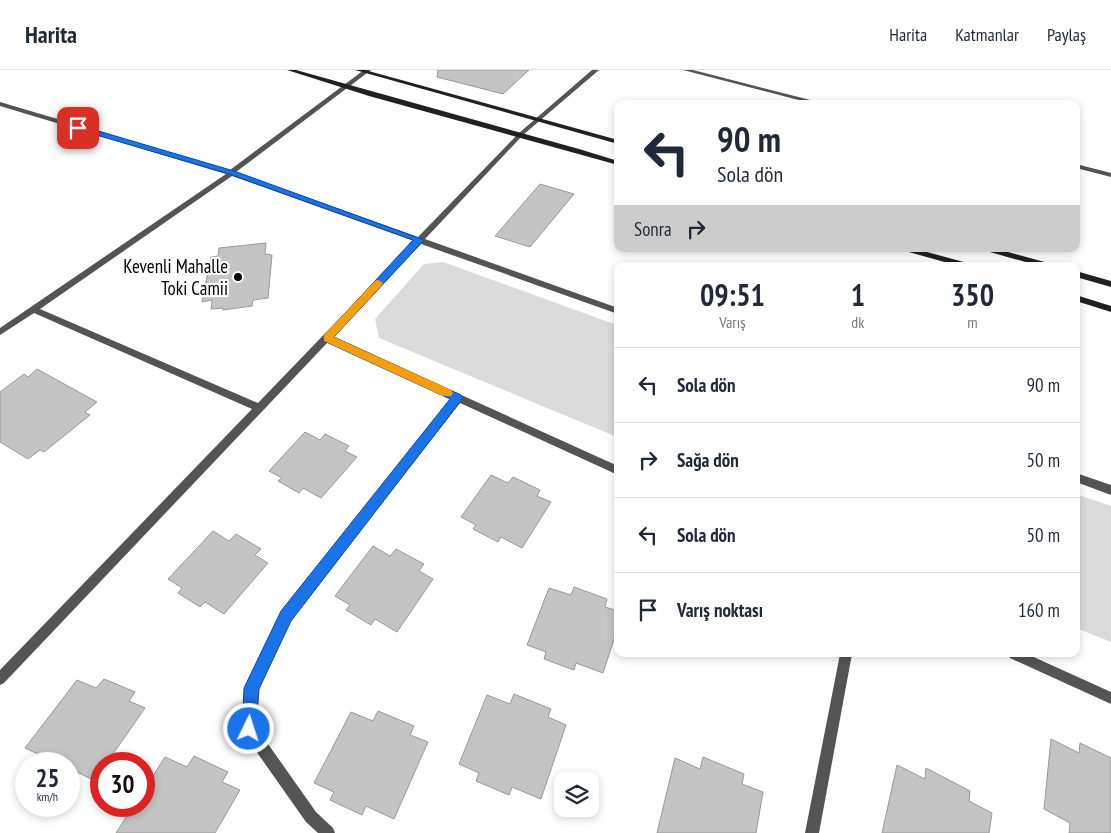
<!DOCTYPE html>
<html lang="tr">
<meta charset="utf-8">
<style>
:root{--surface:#fff;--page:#f2f2f3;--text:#1f2937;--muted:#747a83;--line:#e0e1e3}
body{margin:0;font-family:"PT Sans Narrow",sans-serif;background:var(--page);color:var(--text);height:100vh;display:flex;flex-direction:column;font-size:19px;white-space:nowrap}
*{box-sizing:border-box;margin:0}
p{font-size:16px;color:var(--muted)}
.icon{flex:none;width:28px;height:28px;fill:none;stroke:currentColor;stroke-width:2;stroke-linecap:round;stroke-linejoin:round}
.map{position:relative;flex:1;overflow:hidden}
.drawer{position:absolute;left:614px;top:192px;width:466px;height:395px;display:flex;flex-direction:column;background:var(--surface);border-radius:10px;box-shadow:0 2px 8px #0003}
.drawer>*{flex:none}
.hud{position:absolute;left:614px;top:30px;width:466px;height:152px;border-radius:10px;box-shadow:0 2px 8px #0003;background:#fff;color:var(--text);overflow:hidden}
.tools{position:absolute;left:554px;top:702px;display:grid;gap:10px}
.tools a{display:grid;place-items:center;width:45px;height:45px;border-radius:10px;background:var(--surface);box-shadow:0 2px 8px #0003;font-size:25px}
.speed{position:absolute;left:15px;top:682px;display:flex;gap:10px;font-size:25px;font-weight:700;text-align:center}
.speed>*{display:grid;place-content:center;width:65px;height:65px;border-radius:50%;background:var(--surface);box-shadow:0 2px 8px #0003;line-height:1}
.speed small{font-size:12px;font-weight:400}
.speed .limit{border:8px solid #d22;background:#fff;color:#111}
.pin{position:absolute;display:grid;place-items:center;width:42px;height:42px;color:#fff;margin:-21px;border-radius:10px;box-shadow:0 2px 8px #0006}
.me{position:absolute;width:55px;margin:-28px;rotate:4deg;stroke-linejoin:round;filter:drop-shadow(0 0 4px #0008)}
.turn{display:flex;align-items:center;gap:18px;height:105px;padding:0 20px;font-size:22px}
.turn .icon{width:65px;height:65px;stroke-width:2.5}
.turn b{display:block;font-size:35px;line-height:42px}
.then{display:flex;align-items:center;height:48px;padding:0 20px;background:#0003;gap:10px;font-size:19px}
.eta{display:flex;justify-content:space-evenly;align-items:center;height:85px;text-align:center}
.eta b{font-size:30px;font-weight:700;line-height:35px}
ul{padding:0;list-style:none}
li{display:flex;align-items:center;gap:15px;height:75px;padding:0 20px;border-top:1px solid var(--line)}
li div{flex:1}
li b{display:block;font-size:19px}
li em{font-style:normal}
header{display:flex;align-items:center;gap:30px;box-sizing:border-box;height:70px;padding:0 25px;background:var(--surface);border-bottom:1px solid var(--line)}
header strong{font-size:24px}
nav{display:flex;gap:28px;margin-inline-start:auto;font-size:18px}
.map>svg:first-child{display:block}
.green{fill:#dbdbdb}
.building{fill:#c4c4c4;stroke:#989898}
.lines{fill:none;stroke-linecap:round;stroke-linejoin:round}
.street{fill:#545454;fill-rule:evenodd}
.secondary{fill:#212121;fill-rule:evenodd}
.route{fill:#1a73e8;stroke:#114b97}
.slow{fill:#f59e0b}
.poi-dot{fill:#000;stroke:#fff;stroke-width:2}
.labels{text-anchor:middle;stroke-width:4.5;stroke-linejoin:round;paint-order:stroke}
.poi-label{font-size:19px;fill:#000;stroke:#fff;text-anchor:end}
</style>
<header>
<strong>Harita</strong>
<nav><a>Harita</a><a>Katmanlar</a><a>Paylaş</a></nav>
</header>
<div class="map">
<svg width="1111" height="763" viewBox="0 0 1111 763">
<rect width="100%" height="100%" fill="#fff"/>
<path class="green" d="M443,192L617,255V367L379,268L375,249L424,194Z
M1076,424L1111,436V572L1076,558Z"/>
<path class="building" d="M438,0H529L503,24L437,7Z
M540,114L574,124L530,177L495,166Z
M266,173L265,184L272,185L268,228L253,230L252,236L223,240V238L211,239L212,230L202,232L211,187L218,186L219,178Z
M37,299L97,332L85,342L90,345L44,382L40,380L28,389L0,372V322L24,304L28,307Z
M305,362L320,370L325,364L349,376L345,381L357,387L321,428L303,418L299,423L278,411L282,408L269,401Z
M491,405L508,413L513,407L540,420L537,426L551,432L522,478L501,467L498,472L473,459L476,455L461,447Z
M213,461L229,471L236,464L261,479L255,485L268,493L224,544L205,532L200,537L178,523L182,518L168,509Z
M373,476L390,486L396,479L424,494L419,501L433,509L397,562L375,549L371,555L346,540L350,535L335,526Z
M574,517L607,529L605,537L618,541V557L603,603L576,593L574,600L544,589L546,582L527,575L549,518L571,525Z
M104,609L135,622L129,631L145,638L106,694H101V701L95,711L69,698V694H37L42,686L25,678L77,610L96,618Z
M514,624L551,639L548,647L566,655L541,729L512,717L509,725L476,711L479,703L459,694L487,625L510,634Z
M378,641L414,656L410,665L428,672L394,749L366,736L362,745L330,730L334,722L314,713L351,642L373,651Z
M1051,669L1079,683L1080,673L1111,688V763H1069L1070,753L1044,739Z
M194,686L228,702L222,712L240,720L215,763H116L133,736H144V720L165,687L187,697Z
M703,687L744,704L742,714L763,722L756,763H657L675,688L700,699Z
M897,695L925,709L926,698L970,721L969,731L992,743L989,763H882Z"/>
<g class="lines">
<path class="street" d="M364,0H371L236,102L418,167L519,63L592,0H599L523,65L425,169L618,238V244L421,174L333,267L618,396V405L460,333L290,550L258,619L256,657L316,742L333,758L335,763H318L306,752L244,664L243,659L246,618L282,542L452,329L328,272L4,613L0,615V600L252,339L34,243L0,265V258L226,104L0,36V32L230,100ZM232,106L414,171L258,333L40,239Z
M683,0H693L826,34H814Z
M1076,94L1111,103V107L1076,98Z
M1076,403L1111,415V425L1076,412Z
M840,584H852L819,763H805Z
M1008,584H1027L1111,622V634L1010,588Z"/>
<path class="secondary" d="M287,0H296L579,79L618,91V95L369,26Z
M355,0H365L618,70V74Z
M904,179H916L971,194L972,196H959L905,181Z
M985,179H997L1052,194L1053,196H1040L986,181Z
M1076,201L1111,211V217L1076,207Z
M1076,225L1111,236V242L1076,231Z"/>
</g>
<path class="route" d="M78,55L234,101L424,170L334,267L461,325L463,328L291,551L259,619L256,659L254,665L249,667L244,665L242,659L244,618L281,541L450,329L324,271L322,268L413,170L229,104L76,59L75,58Z"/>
<path class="slow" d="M378,210L383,213L382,215L334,267L451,320L453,323L451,326H443L324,271V265L375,211Z"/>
<circle class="poi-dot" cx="238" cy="207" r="5"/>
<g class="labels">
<g class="poi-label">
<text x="228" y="203">Kevenli Mahalle<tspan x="228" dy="22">Toki Camii</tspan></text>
</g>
</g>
</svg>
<div class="tools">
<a><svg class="icon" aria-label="layers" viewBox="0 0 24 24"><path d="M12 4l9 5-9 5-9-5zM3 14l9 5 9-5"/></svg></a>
</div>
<div class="speed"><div>25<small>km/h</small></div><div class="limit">30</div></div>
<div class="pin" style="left:78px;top:58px;background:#d93025"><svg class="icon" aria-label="arrive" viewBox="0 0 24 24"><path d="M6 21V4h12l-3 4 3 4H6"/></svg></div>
<svg class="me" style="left:249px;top:659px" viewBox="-20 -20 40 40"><circle r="17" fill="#1a73e8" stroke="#fff" stroke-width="3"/><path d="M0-11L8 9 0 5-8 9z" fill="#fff"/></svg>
<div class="hud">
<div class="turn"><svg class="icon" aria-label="left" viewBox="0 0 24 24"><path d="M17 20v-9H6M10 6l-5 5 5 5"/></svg><div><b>90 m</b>Sola dön</div></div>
<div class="then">Sonra<svg class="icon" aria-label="right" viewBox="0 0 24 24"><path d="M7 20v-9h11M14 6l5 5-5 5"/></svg></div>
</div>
<section class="drawer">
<div class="eta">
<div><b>09:51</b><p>Varış</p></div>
<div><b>1</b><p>dk</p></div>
<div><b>350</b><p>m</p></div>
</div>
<ul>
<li><svg class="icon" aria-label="left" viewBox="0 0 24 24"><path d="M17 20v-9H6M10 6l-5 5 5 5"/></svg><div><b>Sola dön</b></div><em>90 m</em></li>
<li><svg class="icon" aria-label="right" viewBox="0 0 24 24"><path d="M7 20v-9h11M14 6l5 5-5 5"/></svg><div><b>Sağa dön</b></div><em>50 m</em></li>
<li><svg class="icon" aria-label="left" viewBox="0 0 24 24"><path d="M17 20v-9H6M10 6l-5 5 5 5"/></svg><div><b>Sola dön</b></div><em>50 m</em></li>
<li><svg class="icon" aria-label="arrive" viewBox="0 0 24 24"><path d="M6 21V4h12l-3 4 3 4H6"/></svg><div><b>Varış noktası</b></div><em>160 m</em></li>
</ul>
</section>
</div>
